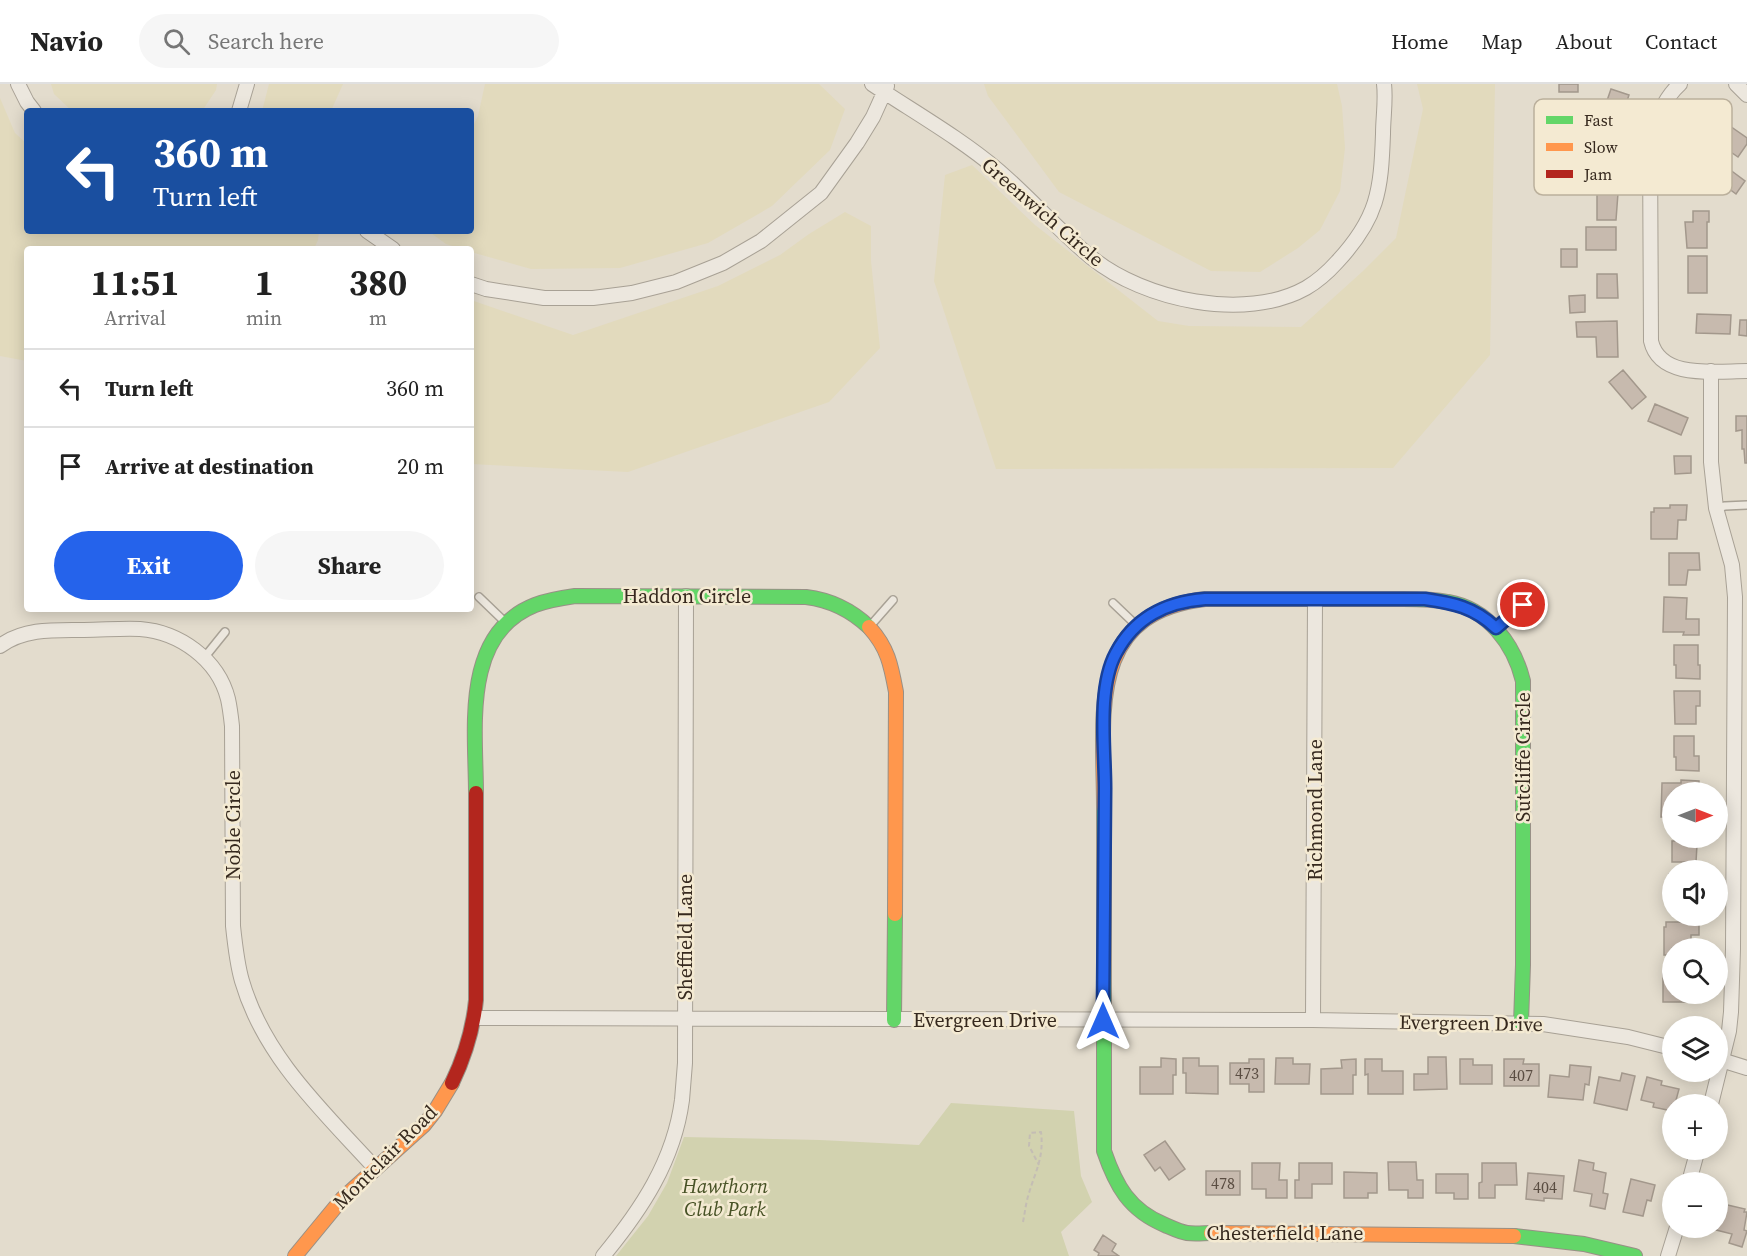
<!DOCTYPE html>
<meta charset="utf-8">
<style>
:root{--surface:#fff;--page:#f6f6f6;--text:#222;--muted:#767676;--line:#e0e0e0;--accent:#2563eb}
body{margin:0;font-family:"Source Serif 4",serif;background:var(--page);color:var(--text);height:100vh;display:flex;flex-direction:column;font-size:22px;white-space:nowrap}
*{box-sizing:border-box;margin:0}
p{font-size:20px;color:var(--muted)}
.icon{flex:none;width:33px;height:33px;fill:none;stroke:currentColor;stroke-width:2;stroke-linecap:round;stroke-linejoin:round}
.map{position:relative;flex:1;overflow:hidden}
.side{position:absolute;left:24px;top:162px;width:450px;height:366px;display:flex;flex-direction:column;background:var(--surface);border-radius:6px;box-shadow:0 3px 15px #0003}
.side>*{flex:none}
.guide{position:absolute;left:24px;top:24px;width:450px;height:126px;border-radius:6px;box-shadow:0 3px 15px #0003;background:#1a4fa0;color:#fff;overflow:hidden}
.needle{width:39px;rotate:90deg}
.controls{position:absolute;left:1662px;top:698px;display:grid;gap:12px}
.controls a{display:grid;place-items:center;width:66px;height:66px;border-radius:50%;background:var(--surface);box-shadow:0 3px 15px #0003;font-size:30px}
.pin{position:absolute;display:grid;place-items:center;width:51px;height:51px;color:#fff;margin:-26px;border:3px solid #fff;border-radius:50%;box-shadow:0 2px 6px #0007}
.me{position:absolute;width:66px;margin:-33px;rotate:0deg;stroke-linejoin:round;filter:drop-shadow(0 0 4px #0008)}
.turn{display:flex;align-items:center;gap:21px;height:126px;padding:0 30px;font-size:27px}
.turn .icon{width:78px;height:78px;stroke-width:2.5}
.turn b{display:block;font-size:42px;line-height:51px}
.eta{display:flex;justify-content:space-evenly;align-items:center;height:102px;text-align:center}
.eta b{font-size:36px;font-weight:700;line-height:42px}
.primary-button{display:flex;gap:12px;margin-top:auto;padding:12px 30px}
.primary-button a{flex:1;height:69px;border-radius:36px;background:var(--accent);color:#fff;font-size:24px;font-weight:700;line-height:69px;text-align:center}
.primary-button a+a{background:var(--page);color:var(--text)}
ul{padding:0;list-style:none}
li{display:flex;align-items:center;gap:18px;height:78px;padding:0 30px;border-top:2px solid var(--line)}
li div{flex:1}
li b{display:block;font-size:22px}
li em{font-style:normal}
header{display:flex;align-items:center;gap:36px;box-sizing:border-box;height:84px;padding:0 30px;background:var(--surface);border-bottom:2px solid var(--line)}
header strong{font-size:28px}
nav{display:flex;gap:33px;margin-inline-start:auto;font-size:21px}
.search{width:420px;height:54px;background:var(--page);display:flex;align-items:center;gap:15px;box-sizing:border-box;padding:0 21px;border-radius:33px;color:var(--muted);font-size:22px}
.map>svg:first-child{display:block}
.farmland{fill:#e2dabd}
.green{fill:#d2d2af}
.building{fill:#c7baae;stroke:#a3988c;stroke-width:1.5}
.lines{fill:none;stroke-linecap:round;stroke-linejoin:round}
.lane-casing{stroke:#a8a195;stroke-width:10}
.street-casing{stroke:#a8a195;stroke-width:16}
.fast-casing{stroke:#989086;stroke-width:16}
.slow-casing{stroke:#989086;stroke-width:16}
.jam-casing{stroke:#989086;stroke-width:16}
.path{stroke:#c4bdb4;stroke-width:2;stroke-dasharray:4.5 3;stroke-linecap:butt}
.lane{stroke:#ece7de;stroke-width:7}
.street{stroke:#ece7de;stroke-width:14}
.fast{stroke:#63d668;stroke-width:14}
.slow{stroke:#ff974d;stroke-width:14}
.jam{stroke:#b3261e;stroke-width:14}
.route-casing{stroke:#184099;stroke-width:15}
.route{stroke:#2563eb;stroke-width:10}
.labels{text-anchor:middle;stroke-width:5;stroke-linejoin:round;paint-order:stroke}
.number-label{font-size:16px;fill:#5a4d42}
.street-label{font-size:20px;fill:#36291e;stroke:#f4ead2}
.park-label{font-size:20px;font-style:italic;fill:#475225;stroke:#f4ead2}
.key{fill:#f4ead2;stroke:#bbb09c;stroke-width:1.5}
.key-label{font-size:16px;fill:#36291e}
</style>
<header>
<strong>Navio</strong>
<div class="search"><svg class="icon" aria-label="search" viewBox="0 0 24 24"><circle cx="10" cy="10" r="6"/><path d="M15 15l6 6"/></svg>Search here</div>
<nav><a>Home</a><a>Map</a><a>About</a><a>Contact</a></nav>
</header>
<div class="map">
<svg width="1747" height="1172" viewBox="0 0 1747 1172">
<rect width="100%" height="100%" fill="#e3dccd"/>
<path class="farmland" d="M51,0H217L216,6L202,27H72L54,10Z
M269,0H343L331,27H262Z
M485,0H819L845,25L830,66L772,122L708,159L620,184L531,185L471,168V165H462L446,160L428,147H471V46L478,32Z
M984,0H1337L1342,22L1345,64L1340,107L1320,146L1298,164L1260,188L1211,187L1059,108L988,12Z
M1417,0H1495L1490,271L1393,384L996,385L934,197L945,91L972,81L1035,141L1158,237L1189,242L1301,243L1363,187L1396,154L1423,25Z
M0,14L15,49L27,60V147H319L318,156L314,165H27V277L0,272Z
M845,128L871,142V177L880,264L829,318L628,388L471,380V216L573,251L718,202L780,171L809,150Z"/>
<path class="green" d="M951,1019L1074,1027L1081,1092L1092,1118L1061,1148L1069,1172H616L648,1132L667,1099L684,1053L820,1056L919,1061Z"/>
<path class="building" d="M1559,0H1578V8H1559Z
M1611,5L1629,11L1618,43L1600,37Z
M1717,33L1747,54V60L1738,73L1705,50Z
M1729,85L1745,97L1736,110L1720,98Z
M1597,96H1616V109H1618L1616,136H1597Z
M1693,127H1709V138H1707V164H1687L1685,138H1693Z
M1586,143H1616V166H1586Z
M1561,165H1577V183H1561Z
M1688,172H1707V209H1688Z
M1597,190H1617L1618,214H1597Z
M1585,211V228L1570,229L1569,212Z
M1697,230L1731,231L1730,250L1696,249Z
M1740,236H1747V252L1739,251Z
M1617,237L1618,273H1597L1596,253H1577L1576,238Z
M1623,286L1646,313L1632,325L1609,298Z
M1655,320L1688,334L1681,351L1648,337Z
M1736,332H1747V379H1745L1744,365H1742V346L1736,347Z
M1674,372H1691V389L1675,390Z
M1670,421H1687L1686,436H1678L1677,455H1651V428H1654V424H1670Z
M1669,469H1699L1700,486H1688L1686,501H1669Z
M1664,513L1687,514L1686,535H1699V551H1683L1684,548H1663Z
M1674,561H1698V581H1700V595L1676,594V581H1674Z
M1674,607H1700V622H1696V640H1675Z
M1674,652H1694V672H1699V687L1676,686V673H1674Z
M1681,696L1699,697V708H1672V733H1661L1662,699H1681Z
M1675,753H1699V761H1697L1696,778H1672V757H1675Z
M1669,790H1672V822H1669Z
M1682,835H1699V851H1691V864H1672V871H1664V843H1666V838H1682Z
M1666,885H1672V909H1690V918H1663V890H1666Z
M1428,973H1446L1447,1005L1414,1006V990H1428Z
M1161,974L1176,975V991H1173V1010H1140V983H1161Z
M1183,974H1199V982H1218V1010L1186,1009V989H1183Z
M1276,974H1293V980H1310L1309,1000H1275Z
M1249,975H1264V1008H1249V1000H1230V979H1249Z
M1356,975V991H1353V1010H1321V985L1342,984L1341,976Z
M1365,975H1382V987H1403V1010H1368V990L1365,991Z
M1460,975H1473V981H1492V1000H1460Z
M1504,975H1524L1523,980H1539V1002H1504Z
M1570,981L1591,983L1589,1001L1585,1000L1583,1016L1548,1013L1550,991L1569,993Z
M1622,989L1635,992L1627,1026L1594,1019L1599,993L1620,997Z
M1647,993L1662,997L1661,1001L1679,1005L1675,1020H1672V1027L1653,1023L1654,1019L1641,1016Z
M1165,1057L1185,1085L1169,1096L1160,1083L1155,1087L1144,1071Z
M1579,1076L1594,1079L1593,1086L1606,1089L1603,1109L1608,1110L1605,1125L1590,1122L1592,1110L1574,1107Z
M1388,1078H1416L1417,1096H1423V1114H1408V1106H1389Z
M1252,1079H1280L1279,1096H1287V1114H1266V1105H1252Z
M1299,1079H1332V1100H1312V1114H1295V1096H1299Z
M1482,1079H1516L1517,1101H1495V1114H1479V1099L1482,1098Z
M1206,1087H1240V1111H1206Z
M1344,1088L1377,1089V1109H1368V1114H1344Z
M1528,1089L1564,1092L1562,1115L1544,1114V1117L1526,1115Z
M1436,1090H1468V1115H1454V1109H1436Z
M1631,1095L1655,1101L1651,1117L1647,1116L1643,1132L1623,1128Z
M1719,1119L1745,1125L1744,1128H1747L1744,1146L1747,1147L1742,1163L1729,1159L1732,1150L1712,1145L1713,1143H1718V1126Z
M1103,1151L1116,1160L1112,1167L1119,1172H1098L1099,1169L1094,1166Z"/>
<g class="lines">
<g class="lane-casing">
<path id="lane" d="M1716,424L1725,422L1747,421
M479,513L505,538
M1113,519L1135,540
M871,541L893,516
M1497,542L1523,521
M204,574L225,548"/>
</g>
<g class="street-casing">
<path id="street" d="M18,0L27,18L34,27
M872,0C914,28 960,54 999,87C1031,115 1059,147 1092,174C1144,216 1245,238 1306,204C1318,197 1328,188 1337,178C1378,134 1381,107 1383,50C1383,34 1386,16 1384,0
M1680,0C1663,15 1656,37 1650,58L1651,257C1660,296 1716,287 1747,287
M1736,0L1747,11
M239,27L247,0
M367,147L393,165
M471,200L486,205L544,214H593L632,209L676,198L723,179L761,157L821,109L857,59L873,33L887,2
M0,562C24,544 55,546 84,546C103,546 121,544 140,545C179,548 218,575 228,615C230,624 231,633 232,642L233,842C235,861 237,880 242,897C264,973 323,1027 375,1084
M475,934L1313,936L1543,940L1628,953L1672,964
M1313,936L1315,515
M1718,975L1747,984
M1711,1020L1729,947L1731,928L1733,865L1735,513L1732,481L1716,424L1711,378V287
M1689,1098L1698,1065
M603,1172C641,1126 674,1077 682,1016C683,1004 684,991 685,979L686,512
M1668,1172L1677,1143"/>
</g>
<g class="fast-casing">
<path id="fast" d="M1319,515C1342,515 1365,515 1388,515C1408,515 1428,514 1448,518C1488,525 1514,560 1523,597V881L1521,939
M476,709C476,646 461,550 535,521C548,516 561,514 575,512L806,513C831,516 851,526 869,543
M1104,723V1067C1116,1102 1129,1126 1165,1141C1172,1144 1180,1148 1187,1149C1195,1150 1204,1149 1211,1149
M894,936L895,830
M1514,1152L1584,1160L1635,1172"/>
</g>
<g class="slow-casing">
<path id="slow" d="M869,543C888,564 891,581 896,608L895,830
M1104,723C1104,632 1085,529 1205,515H1319
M1211,1149L1514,1152
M295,1172L342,1115L424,1041L435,1027L452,999"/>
</g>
<g class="jam-casing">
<path id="jam" d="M452,999C465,972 473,946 476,916V709"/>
</g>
<path class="path" d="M1023,1138C1025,1128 1026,1118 1029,1109C1036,1086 1044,1073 1041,1048L1030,1049L1029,1062L1039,1081"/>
<use href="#lane" class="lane"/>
<use href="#street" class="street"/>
<use href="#fast" class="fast"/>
<use href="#slow" class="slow"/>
<use href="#jam" class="jam"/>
</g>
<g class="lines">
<g class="route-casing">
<path id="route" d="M1103,937C1104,859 1105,781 1105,704C1105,664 1097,604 1116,569C1135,533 1166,518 1205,515H1425C1453,519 1474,523 1496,544L1523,521"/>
</g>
<use href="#route" class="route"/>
</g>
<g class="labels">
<g class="number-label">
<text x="1247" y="995">473</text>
<text x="1521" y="997">407</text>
<text x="1223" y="1105">478</text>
<text x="1545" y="1109">404</text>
</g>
<g class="street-label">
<text transform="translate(1043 128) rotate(41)" y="7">Greenwich Circle</text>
<text x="687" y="519">Haddon Circle</text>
<text transform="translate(1523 673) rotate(-90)" y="7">Sutcliffe Circle</text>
<text transform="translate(1315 726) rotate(-90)" y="7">Richmond Lane</text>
<text transform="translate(233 741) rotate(-90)" y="7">Noble Circle</text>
<text transform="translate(685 853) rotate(-90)" y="7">Sheffield Lane</text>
<text x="985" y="943">Evergreen Drive</text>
<text transform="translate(1471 939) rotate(1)" y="7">Evergreen Drive</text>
<text transform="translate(385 1073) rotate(-45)" y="7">Montclair Road</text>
<text x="1285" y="1156">Chesterfield Lane</text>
</g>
<g class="park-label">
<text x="725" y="1109">Hawthorn<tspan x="725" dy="23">Club Park</tspan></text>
</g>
</g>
<rect x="1534" y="15" width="198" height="96" rx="9" class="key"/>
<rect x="1546" y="32" width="27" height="8" fill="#63d668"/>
<rect x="1546" y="59" width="27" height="8" fill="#ff974d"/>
<rect x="1546" y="86" width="27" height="8" fill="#b3261e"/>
<g class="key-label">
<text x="1584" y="42">Fast</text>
<text x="1584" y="69">Slow</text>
<text x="1584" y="96">Jam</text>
</g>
</svg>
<div class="controls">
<a><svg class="needle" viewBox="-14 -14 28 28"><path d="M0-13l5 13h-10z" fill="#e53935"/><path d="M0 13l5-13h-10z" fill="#767676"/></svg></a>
<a><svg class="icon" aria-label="sound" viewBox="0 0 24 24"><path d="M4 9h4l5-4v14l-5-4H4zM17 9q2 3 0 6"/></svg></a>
<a><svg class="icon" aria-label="search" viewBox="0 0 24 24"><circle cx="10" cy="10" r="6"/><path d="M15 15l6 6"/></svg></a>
<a><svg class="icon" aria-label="layers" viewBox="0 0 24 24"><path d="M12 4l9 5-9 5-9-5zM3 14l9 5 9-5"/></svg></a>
<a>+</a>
<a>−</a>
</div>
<div class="pin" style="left:1523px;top:521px;background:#d93025"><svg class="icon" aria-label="arrive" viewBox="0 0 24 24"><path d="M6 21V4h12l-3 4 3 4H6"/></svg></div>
<svg class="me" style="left:1103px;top:937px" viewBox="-20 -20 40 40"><path d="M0-17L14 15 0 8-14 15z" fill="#2563eb" stroke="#fff" stroke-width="4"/></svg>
<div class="guide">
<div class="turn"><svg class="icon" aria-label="left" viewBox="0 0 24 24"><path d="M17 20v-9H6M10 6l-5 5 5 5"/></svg><div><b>360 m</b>Turn left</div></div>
</div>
<section class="side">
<div class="eta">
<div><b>11:51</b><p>Arrival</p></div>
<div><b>1</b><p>min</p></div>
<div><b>380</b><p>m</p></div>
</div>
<ul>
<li><svg class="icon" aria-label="left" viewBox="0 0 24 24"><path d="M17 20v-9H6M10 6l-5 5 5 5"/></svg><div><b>Turn left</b></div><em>360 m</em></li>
<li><svg class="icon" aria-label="arrive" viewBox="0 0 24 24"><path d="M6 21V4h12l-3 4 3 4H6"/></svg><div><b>Arrive at destination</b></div><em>20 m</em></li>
</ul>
<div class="primary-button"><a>Exit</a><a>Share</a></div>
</section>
</div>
